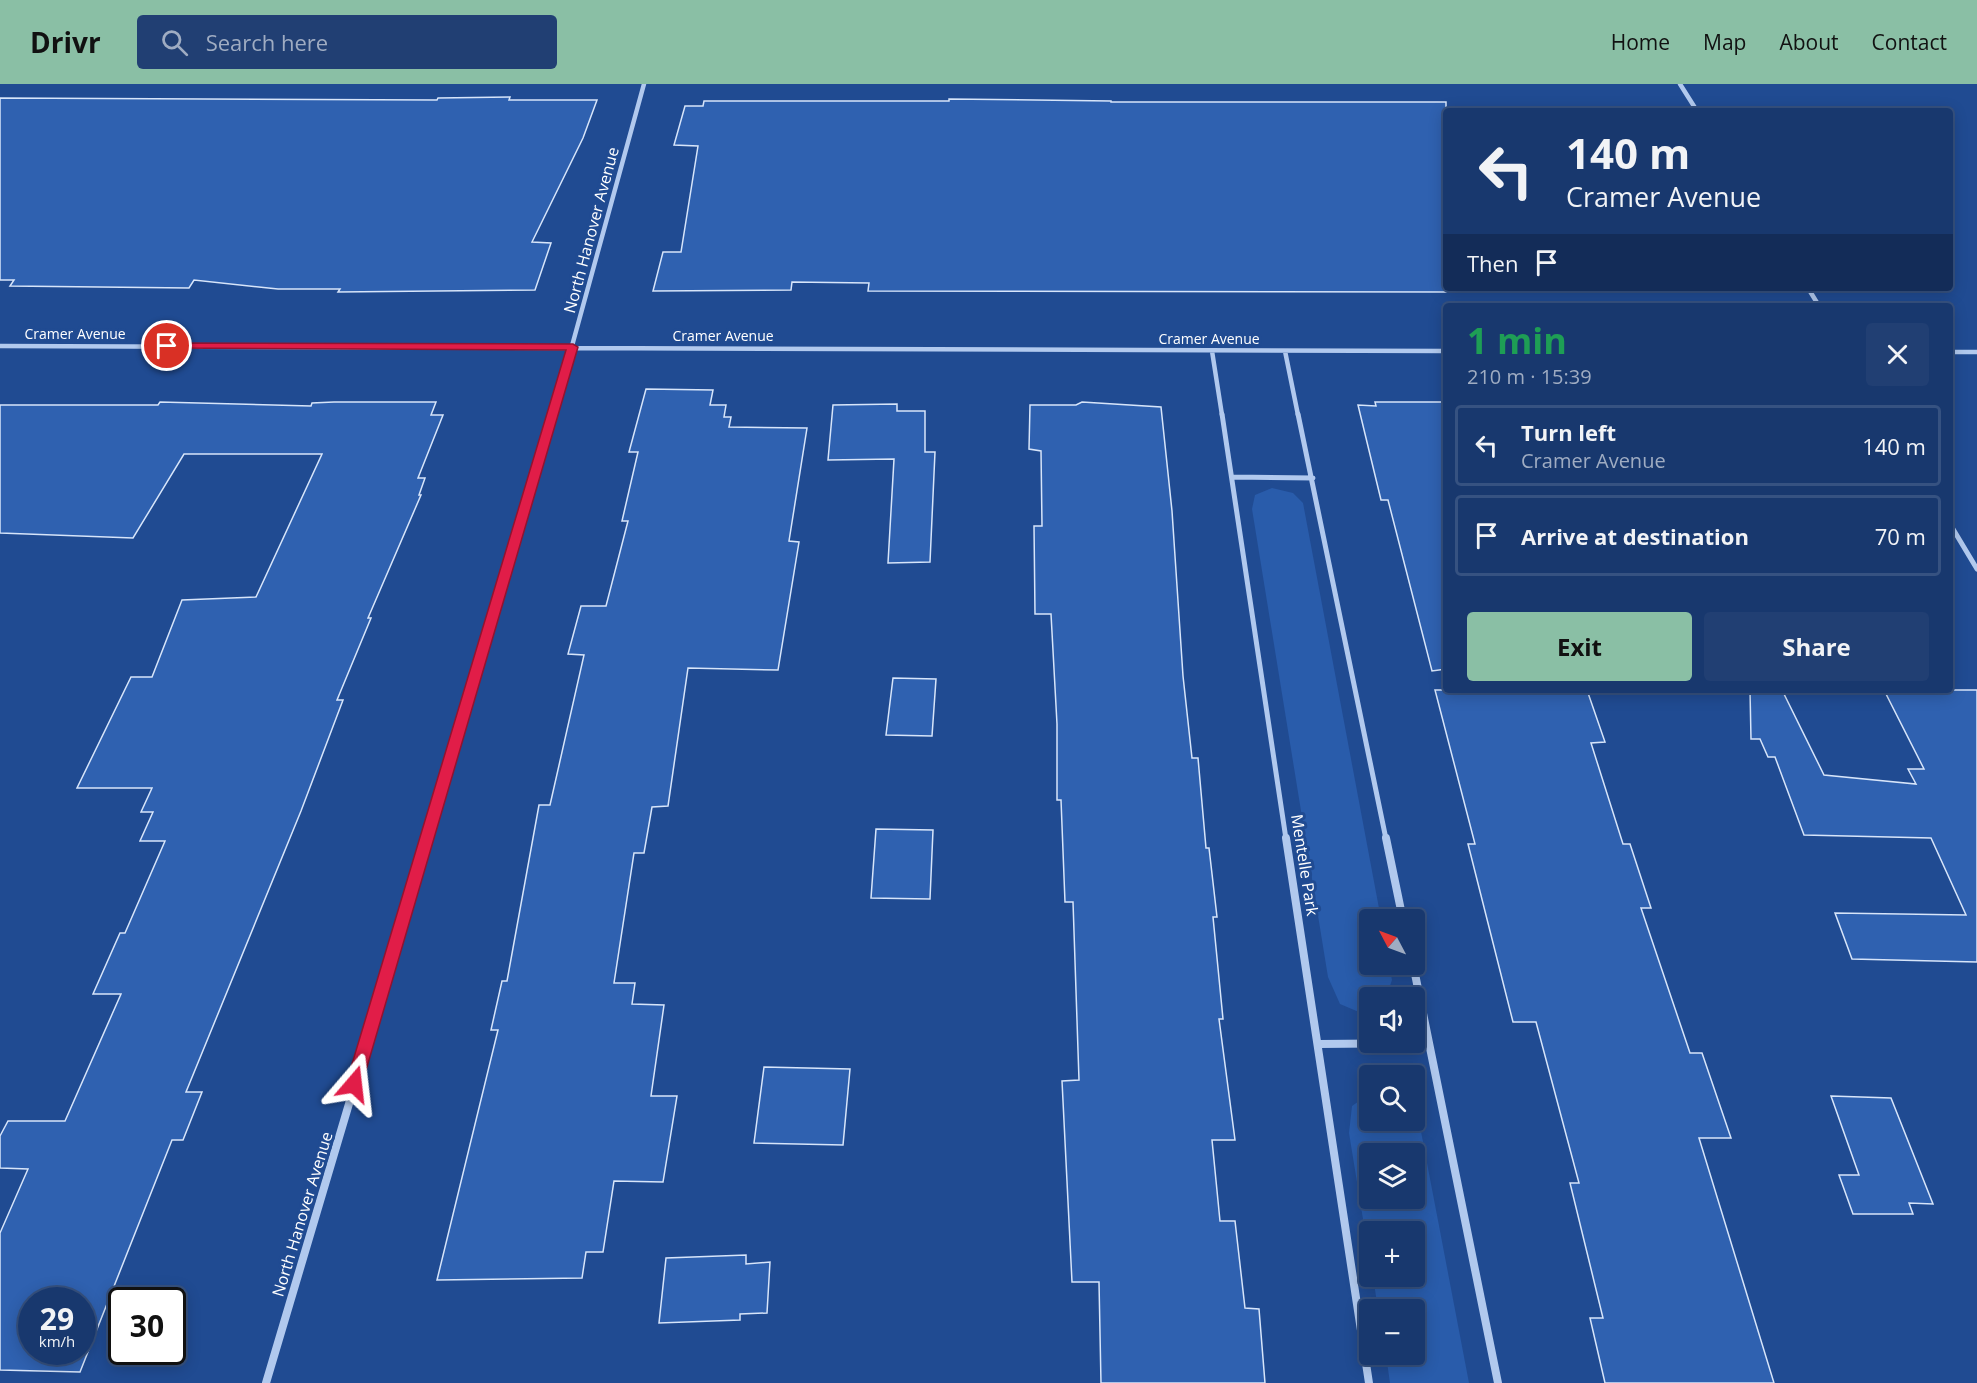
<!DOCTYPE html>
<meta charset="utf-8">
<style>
:root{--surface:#18386e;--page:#213f73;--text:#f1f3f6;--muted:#9facc2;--line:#365281;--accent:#8abfa5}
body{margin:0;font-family:"Open Sans",sans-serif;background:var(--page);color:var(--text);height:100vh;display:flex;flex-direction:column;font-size:22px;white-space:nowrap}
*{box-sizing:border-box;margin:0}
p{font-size:20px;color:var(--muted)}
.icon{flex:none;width:33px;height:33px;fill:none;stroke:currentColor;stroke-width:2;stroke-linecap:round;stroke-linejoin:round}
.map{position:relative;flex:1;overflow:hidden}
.sheet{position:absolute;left:1443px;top:219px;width:510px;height:390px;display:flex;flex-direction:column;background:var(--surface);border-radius:6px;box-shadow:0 3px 15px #0003,0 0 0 2px var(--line)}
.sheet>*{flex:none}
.hud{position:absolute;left:1443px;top:24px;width:510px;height:183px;border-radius:6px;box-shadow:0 3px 15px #0003,0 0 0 2px var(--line);background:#18386e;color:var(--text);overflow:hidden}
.needle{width:39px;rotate:311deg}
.tools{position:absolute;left:1359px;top:825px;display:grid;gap:12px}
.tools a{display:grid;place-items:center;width:66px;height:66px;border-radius:6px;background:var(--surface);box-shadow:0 3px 15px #0003,0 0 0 2px var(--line);font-size:30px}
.speed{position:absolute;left:18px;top:1203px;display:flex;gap:12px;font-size:30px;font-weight:700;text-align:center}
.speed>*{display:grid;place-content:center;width:78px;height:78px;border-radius:50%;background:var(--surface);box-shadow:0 3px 15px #0003,0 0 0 2px var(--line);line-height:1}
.speed small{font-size:15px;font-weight:400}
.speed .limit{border:3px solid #111;border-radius:9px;background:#fff;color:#111}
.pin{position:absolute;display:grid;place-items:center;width:51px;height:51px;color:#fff;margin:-26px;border:3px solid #fff;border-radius:50%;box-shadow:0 2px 6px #0007}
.me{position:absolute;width:66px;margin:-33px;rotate:17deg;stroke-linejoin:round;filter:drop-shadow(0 0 4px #0008)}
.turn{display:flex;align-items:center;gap:21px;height:126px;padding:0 24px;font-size:27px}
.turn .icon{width:78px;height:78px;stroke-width:2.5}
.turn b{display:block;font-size:42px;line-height:51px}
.then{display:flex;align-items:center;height:57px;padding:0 24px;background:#0003;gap:12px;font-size:22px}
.round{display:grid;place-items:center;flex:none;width:63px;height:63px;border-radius:6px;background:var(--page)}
.overview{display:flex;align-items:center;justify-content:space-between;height:102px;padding:0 24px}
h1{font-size:36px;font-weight:700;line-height:45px;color:#1e9e55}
.primary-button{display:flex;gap:12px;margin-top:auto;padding:12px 24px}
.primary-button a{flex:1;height:69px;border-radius:6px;background:var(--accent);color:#111;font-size:24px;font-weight:700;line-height:69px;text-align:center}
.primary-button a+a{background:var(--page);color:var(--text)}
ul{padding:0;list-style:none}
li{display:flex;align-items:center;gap:18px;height:81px;margin:0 12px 9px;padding:0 12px;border:3px solid var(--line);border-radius:6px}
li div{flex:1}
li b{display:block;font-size:22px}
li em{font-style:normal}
header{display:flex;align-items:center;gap:36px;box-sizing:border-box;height:84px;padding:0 30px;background:var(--accent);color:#111}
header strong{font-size:28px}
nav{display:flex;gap:33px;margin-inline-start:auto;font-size:21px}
.search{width:420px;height:54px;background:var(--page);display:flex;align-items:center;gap:15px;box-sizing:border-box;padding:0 21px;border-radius:6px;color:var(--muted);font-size:22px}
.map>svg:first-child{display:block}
.green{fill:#295cab;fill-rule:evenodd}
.building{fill:#2f61b0;stroke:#d7e5fa;stroke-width:1.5;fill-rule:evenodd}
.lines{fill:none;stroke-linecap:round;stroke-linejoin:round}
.minor-far2{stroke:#b1c9ee;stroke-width:4.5}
.minor-far1{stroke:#b1c9ee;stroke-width:5}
.minor{stroke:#b1c9ee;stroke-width:8}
.route{fill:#e11d48;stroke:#92132f;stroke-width:1.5}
.labels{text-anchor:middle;stroke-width:6;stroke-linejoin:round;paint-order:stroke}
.far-street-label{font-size:14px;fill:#fff;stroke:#204b92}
.street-label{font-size:16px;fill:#fff;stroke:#204b92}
</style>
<header>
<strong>Drivr</strong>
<div class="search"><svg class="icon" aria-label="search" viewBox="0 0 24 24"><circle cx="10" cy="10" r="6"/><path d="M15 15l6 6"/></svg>Search here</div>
<nav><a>Home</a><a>Map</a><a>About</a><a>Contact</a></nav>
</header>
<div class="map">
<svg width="1977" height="1299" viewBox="0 0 1977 1299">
<rect width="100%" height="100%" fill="#204b92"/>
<path class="green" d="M1272,404L1293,409L1303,419L1381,835L1370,836V880L1389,881L1392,896L1386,913L1370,914L1369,929L1366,931L1340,920L1328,893L1252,425L1255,411Z
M1369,1010L1370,1036H1414L1415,1031L1419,1037L1469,1299H1390L1386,1271L1414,1270V1226L1378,1225L1373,1193L1414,1192V1148H1370L1369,1172L1349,1049L1352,1022ZM1370,1070H1414V1114H1370Z"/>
<path class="building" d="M510,13L509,16H597L583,54L532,158L551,159L535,206L338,208L340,205H278L194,196L189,204L10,202L14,196H0V14L437,16L438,14Z
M949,15L1111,17V18H1446V208L868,207L869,199L792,198L791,206L653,207L663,168H681L698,62L674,61L685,22H703L704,17H949Z
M646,305L713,306L710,321H726L724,333H731L729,343L807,344L789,457L799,458L778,586L688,584L668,722L652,723L644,769H634L614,899H635L632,920L664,921L651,1012H677L663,1098L614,1097L603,1168H586L582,1194L437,1196L498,946H491L502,897H507L539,721H550L584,571L568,570L581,522H606L628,437H622L638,368H629Z
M160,318L311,322L312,319L334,318H436L431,331H443L418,394H425L419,411H421L368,534H371L337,616H343L301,727L186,1008H202L183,1056H172L80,1288L0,1286V1149L28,1085L0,1084V1052L8,1037H65L121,910H93L120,849H125L165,757H140L153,728H141L152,704H77L131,593H152L182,516L256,513L322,370H184L133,454L0,449V321H158ZM32,1216H82V1268H32Z
M1082,318L1161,323L1172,427L1183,592L1192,674H1198L1206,764H1209L1217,833H1213L1223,935H1219L1235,1056H1212L1220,1137H1235L1245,1224L1259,1225L1265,1299H1101L1099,1198H1072L1062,997L1079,996L1073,818H1065L1061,716H1057V640L1051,530H1035L1034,442H1042L1041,367L1029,365L1030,321H1076Z
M1375,318H1446V585L1432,587L1388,416H1381L1358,321L1376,322Z
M897,320V327H925V368H935L930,478L888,479L894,375L828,376L833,321Z
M893,594L936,595L932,652L886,651Z
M1435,606H1587L1605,658L1591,659L1623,760H1630L1651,824H1641L1690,969H1702L1731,1054H1699L1774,1299H1605L1590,1234H1603L1570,1099H1579L1536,938H1513L1468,760H1475Z
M1750,606H1782L1824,691L1916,700L1908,685H1924L1884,606H1977V878L1852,875L1835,829L1966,831L1931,754L1804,751L1775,673H1768L1760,655H1751Z
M876,745L933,746L930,815L871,814Z
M764,983L850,985L843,1061L754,1059Z
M1831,1012L1891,1014L1933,1120L1909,1119L1913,1130H1853L1839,1091H1859Z
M746,1171V1180L770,1178L767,1229L740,1230V1236L659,1239L666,1174Z"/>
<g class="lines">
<path class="minor-far2" d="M1680,0L1697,27
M1808,204L1819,222
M0,262L1446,267
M1212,267L1222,331
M1285,267L1298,331
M1950,268H1977
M553,331L644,0"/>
<path class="minor-far1" d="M1222,330L1286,755
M1298,330L1386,755
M1233,393L1313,394
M1950,440L1977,485
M427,755L553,330"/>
<path class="minor" d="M1286,754L1369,1299
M1386,754L1403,836
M1413,880L1498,1299
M1319,960L1429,959
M266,1299L428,754"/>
</g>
<path class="route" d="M167,259L573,260L578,263L362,1000L360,1005L354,1007L348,1005L346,1000L566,266L163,264V260Z"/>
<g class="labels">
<g class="far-street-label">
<text x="75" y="255">Cramer Avenue</text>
<text x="723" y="257">Cramer Avenue</text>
<text x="1209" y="260">Cramer Avenue</text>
</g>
<g class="street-label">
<text transform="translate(591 146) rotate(-75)" y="6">North Hanover Avenue</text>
<text transform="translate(1305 781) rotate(81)" y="6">Mentelle Park</text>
<text transform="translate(302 1130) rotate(-73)" y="6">North Hanover Avenue</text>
</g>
</g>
</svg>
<div class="tools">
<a><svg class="needle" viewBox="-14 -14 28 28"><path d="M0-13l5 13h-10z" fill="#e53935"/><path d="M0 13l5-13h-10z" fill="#9facc2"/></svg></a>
<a><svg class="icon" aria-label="sound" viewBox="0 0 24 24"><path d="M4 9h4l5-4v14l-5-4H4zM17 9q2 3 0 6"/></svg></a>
<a><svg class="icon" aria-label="search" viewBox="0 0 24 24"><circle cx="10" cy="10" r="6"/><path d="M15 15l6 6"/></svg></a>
<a><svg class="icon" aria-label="layers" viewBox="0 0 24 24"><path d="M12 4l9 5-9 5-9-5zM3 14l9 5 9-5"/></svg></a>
<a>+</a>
<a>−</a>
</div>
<div class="speed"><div>29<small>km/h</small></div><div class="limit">30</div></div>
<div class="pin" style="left:167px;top:262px;background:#d93025"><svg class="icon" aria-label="arrive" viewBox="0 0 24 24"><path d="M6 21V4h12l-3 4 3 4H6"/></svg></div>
<svg class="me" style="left:354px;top:1000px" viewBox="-20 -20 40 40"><path d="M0-17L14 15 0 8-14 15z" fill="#e11d48" stroke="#fff" stroke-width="4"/></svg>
<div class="hud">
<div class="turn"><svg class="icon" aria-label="left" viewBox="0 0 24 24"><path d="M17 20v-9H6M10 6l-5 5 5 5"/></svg><div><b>140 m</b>Cramer Avenue</div></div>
<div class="then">Then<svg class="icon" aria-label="arrive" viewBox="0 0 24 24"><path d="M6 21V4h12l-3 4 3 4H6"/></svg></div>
</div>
<section class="sheet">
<div class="overview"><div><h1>1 min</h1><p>210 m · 15:39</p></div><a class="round"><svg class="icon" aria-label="close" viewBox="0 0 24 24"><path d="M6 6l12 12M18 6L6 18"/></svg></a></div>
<ul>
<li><svg class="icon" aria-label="left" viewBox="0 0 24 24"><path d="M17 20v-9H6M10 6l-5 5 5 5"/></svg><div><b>Turn left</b><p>Cramer Avenue</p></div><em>140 m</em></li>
<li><svg class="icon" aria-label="arrive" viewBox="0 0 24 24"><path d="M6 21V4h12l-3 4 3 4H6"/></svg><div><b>Arrive at destination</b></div><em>70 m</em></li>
</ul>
<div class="primary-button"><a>Exit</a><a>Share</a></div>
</section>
</div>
